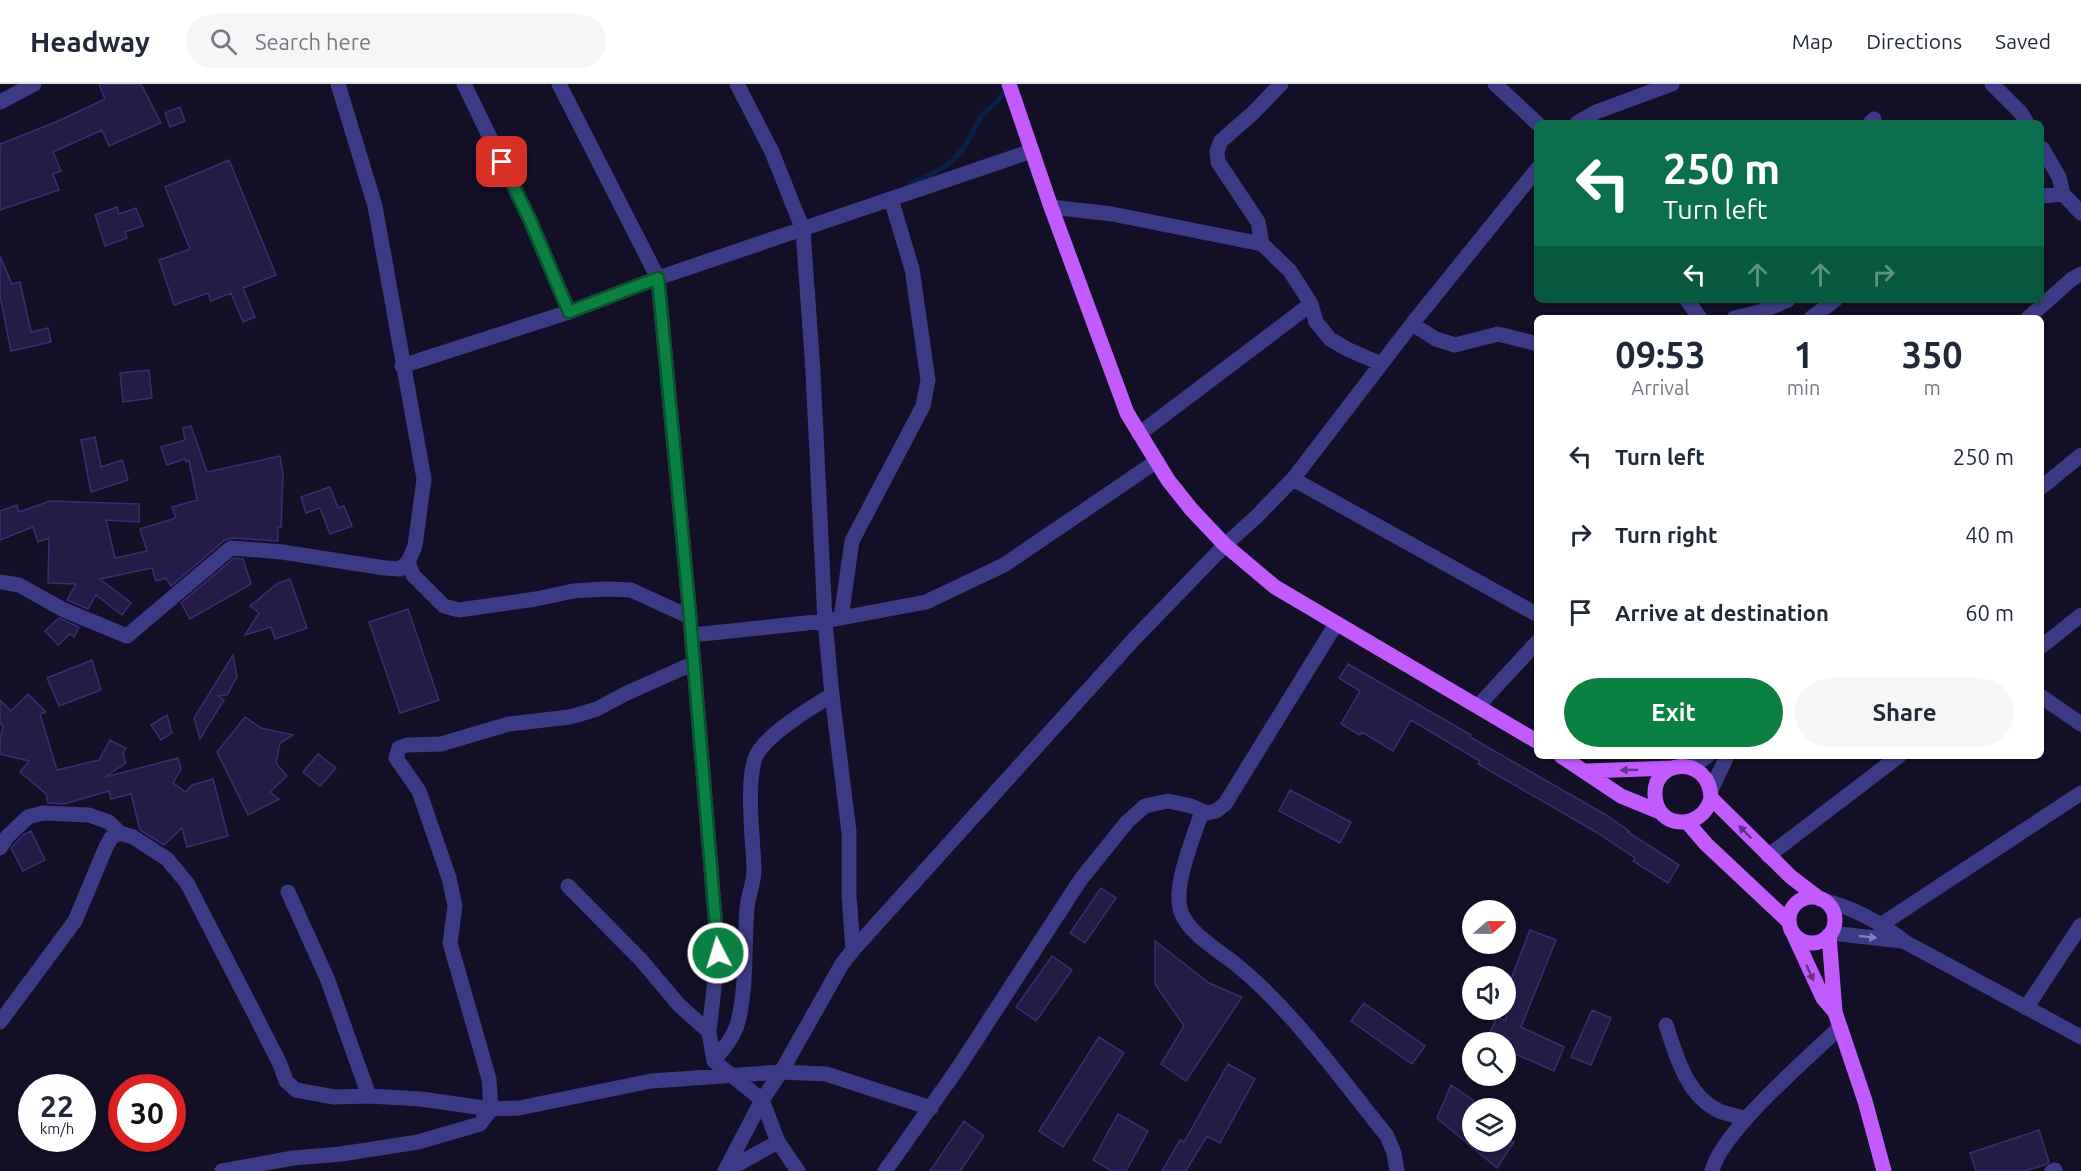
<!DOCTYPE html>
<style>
:root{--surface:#fff;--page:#f6f6f7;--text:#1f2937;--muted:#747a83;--line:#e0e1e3;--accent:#0b8043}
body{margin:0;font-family:Ubuntu,sans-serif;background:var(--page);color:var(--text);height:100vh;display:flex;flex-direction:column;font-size:22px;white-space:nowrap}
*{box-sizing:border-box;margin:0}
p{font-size:20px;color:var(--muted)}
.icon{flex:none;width:33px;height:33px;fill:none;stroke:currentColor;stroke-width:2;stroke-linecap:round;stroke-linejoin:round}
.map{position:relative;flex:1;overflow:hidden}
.details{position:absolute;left:1534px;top:231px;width:510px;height:444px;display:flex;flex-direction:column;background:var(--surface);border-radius:9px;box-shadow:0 2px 4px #0004}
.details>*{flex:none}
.top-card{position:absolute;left:1534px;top:36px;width:510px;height:183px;border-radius:9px;box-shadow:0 2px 4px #0004;background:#0b6e4f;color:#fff;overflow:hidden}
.needle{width:39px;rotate:70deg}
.buttons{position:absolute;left:1462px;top:816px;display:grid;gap:12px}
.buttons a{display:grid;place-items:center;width:54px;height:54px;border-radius:50%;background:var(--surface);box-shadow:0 2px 4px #0004;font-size:30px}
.speed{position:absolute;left:18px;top:990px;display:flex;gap:12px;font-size:30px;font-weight:700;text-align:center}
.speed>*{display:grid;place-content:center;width:78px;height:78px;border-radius:50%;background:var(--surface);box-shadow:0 2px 4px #0004;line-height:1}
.speed small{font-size:15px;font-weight:400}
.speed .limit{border:9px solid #d22;background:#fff;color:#111}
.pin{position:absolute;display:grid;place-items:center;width:51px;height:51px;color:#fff;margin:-26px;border-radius:12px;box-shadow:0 3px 9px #0006}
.me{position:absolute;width:66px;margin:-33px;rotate:355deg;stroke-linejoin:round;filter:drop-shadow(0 0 4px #0008)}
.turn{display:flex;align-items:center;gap:21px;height:126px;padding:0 30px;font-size:27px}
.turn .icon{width:78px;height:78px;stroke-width:2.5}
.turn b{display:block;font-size:42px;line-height:51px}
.lanes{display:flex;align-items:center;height:57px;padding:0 30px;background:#0003;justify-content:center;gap:30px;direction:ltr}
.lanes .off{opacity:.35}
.eta{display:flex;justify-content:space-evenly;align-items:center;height:102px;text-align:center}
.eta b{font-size:36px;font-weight:700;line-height:42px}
.cta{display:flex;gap:12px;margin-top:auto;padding:12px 30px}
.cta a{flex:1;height:69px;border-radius:36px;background:var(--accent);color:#fff;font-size:24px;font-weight:700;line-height:69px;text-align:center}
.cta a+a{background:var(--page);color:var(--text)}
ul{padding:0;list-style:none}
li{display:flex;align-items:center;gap:18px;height:78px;padding:0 30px}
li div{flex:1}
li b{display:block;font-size:22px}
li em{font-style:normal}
header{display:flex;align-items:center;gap:36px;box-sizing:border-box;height:84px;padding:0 30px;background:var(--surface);border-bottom:2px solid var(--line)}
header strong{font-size:28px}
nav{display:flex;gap:33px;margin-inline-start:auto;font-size:21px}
.search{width:420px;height:54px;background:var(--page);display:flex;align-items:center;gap:15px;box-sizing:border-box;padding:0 21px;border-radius:33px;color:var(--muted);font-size:22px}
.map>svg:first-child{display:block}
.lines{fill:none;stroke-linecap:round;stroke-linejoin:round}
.stream{stroke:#0a1f44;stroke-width:5}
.building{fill:#241b47;stroke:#3b2d73;stroke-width:1.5}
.minor{stroke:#3d3a85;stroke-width:15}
.major{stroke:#c25bff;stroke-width:15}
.oneway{fill:#623188}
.oneway2{fill:#837fbc}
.route-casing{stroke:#07532c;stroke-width:15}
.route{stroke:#0b8043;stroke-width:10}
</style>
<header>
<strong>Headway</strong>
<div class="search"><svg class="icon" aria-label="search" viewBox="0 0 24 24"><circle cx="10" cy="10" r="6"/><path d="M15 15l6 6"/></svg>Search here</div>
<nav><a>Map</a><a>Directions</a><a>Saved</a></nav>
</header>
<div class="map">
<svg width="2081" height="1087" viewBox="0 0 2081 1087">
<rect width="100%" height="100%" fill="#130f26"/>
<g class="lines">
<path class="stream" d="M910,100C933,89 952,83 966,60C972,51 976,40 982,31C991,20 997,23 1003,8"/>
</g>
<path class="building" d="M99,0H141L161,39L109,62L102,46L53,68L61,87L53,90L59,106L0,126V60L56,38L105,15Z
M180,23L185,37L170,43L165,29Z
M229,76L276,191L243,204L255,233L243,238L231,209L211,217L208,209L174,221L159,176L190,165L165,103Z
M117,123L119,130L136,124L143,142L125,148L127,154L105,162L95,131Z
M0,172L12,200L20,198L31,248L48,244L51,258L11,267L0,212Z
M149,286L152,314L123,318L120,289Z
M191,342L207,388L280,372L283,390L281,443H278V457L232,454L225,456L171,502L166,494L156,497L152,484L100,495L131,519L122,531L96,511L88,525L67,516L76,500L48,499L49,454L38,458L33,443L0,456V427L17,421L19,428L50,417L139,420V438L106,436L115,474L147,467L140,445L176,434L172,423L197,416L189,376L186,378L185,375L167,381L161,363L185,356L183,344Z
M95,353L101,383L122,376L128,396L91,408L81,356Z
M330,403L338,424L344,422L352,442L330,450L320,424L306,429L301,413Z
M234,474L243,475L251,500L190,535L181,519Z
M290,495L307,544L275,555L271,543L245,551L259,529L250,522L278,499Z
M408,525L439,616L400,629L369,538Z
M59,534L79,543L74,553L70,550L58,561L45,547Z
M233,571L237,593L227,611L218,612L224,616L200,655L194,634Z
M92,576L101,606L59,622L47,594Z
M1348,580L1471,651L1470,653L1606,731L1629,747L1628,748L1679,781L1668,799L1633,777L1635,774L1596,748L1478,680L1480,677L1411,636L1393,667L1362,648L1360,651L1341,640L1360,607L1339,594Z
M28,610L46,628L40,630L57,686L99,676L110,656L126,664L123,670L126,679L105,693L178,674L181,685L173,699L186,708L192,701L213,695L228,752L187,763L182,744L164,761L140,746L131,710L111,715L109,707L64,720L48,719L46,710L20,688L29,677L0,670V656L3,642L0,639V616L11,627Z
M167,631L172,649L161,656L151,641Z
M245,633L261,644L293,651L280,659L276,679L287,692L270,708L279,715L248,731L217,668Z
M318,670L336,684L320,702L303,688Z
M1290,706L1351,738L1340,759L1279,727Z
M31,747L45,776L23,787L11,764L23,751Z
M1101,804L1116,814L1085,859L1070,849Z
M1530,846L1556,856L1521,943L1564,963L1554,987L1511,968L1506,979V958H1486L1497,933L1506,937V908Z
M1155,857L1209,899L1242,913L1186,997L1161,980L1184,942L1155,900Z
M1052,872L1072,886L1036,937L1016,923Z
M1364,919L1425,962L1412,980L1351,937Z
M1592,926L1611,934L1591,981L1571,973Z
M1099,953L1124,969L1063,1063L1039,1047Z
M1228,980L1255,995L1220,1059L1207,1052L1186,1087H1162L1180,1056L1184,1058Z
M1451,1001L1473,1016V1058H1514L1497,1084L1437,1034Z
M1118,1030L1148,1047L1126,1087H1112L1093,1076Z
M964,1037L984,1052L960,1087H930Z
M2039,1046L2049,1078L2044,1081L2026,1087H1976L1970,1069Z"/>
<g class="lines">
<path class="minor" d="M464,0L530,136L569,228
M559,0L658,194L690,533L718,869L709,948L714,977L762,1016L778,1058L798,1087
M737,0L772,68L803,146L813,288L825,537L832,611L849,748V811L853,866
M1495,0L1538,40
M1992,0L2021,29L2027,39
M0,18L34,0
M1577,39L1596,28L1672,0
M1870,39L1874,35
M2042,64L2059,93L2063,110L2081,129
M2042,112L2063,110
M1051,123L1112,130L1262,160L1290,187L1311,220L1316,238L1330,255L1347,265L1381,280
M1262,160L1258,138L1218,78L1217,67L1221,57L1254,28L1281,0
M1687,216L1700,234
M1734,234L1760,228L1788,216
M1811,234L1835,216
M2028,234L2072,195L2081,190
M1412,240L1436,255L1455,261L1498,250L1538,260
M402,282L569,228L658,194L1032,67
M1139,350L1311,220
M1293,395L1538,531
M2042,403L2081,371
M408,478L413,491L444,522L459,526L536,515L573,507L607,505L631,506L690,533
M0,498L19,501L64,526L127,552L231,464L282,468L385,484L400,485L408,478L415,462L424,395L375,122L338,0
M841,534L852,457L923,322L928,296L912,185L891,115
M692,551L825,537L926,518L1004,481L1157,377
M2042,562L2081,531
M2042,613L2081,640
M1478,622L1538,557
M1691,683L1708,672
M1711,706L1727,672
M1202,727C1194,753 1172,802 1181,828C1188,848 1217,866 1233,878C1292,925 1339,993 1387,1052L1394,1069L1397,1087
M0,764L7,753L28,733L43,729L89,731L109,738L120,749L133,753L167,775L187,799L250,921L280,980L286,997L296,1006L334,1013L369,1012L421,1015L491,1025L519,1024L651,997L781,988L826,990L931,1024
M1768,772L1899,672
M568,802L641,876L679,921L709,948
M288,808L327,894L369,1012
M1825,817C1855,824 1881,839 1905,858L2081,953
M1882,840L2081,709
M1831,849L1902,857
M2026,924L2081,841
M0,938L75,837L106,763L111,754L120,749
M1666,941C1677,973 1686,1011 1719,1027C1727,1030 1738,1032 1746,1035
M714,977C723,965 734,953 738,938C747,901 744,861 747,824C748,811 755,797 754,783C753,757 745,692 757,670C770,648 810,624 832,611
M222,1087L293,1074L341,1070L418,1058L480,1040L491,1025L489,995L450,859L455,822L449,794L419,707L396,674L399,664L407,661L441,660L509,640L570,633L597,625L625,610L694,579
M725,1087L762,1016L781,988L842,880L853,866L1135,554L1225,461L1256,433L1293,395L1412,240L1538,84
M725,1087L778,1058
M885,1087L956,987L1081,795L1127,738L1145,722L1168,717L1191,722L1207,729L1216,727L1225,720L1336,540
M1712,1087C1721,1048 1808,974 1839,944
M2052,1087L2055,1086"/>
<path class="major" d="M1009,0L1051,123L1127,329L1168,396L1191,425L1225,461L1275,503L1538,658
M1561,672L1621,712L1660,728
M1586,687L1672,684
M1711,714C1703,747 1656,746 1655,711C1653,674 1710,671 1711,714L1791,793L1820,815
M1687,738L1706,760L1789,838
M1789 836a23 23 0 1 1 46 0a23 23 0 1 1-46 0Z
M1793,849L1823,914L1835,928
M1829,851L1835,928L1865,1017L1884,1087"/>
</g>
<defs><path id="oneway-solid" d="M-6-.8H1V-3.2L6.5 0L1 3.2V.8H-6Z" transform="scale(1.5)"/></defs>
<g class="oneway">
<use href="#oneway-solid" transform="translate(1629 686) rotate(179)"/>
<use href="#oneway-solid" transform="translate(1745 748) rotate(-135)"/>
<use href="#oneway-solid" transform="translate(1810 889) rotate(66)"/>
</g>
<use class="oneway2" href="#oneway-solid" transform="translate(1868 853) rotate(6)"/>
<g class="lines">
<g class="route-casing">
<path id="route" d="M502,78L530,136L569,228L658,194L688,510L718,869"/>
</g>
<use href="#route" class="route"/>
</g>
</svg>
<div class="buttons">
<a><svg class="needle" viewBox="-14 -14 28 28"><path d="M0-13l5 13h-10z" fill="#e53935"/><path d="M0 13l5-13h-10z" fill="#747a83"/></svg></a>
<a><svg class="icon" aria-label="sound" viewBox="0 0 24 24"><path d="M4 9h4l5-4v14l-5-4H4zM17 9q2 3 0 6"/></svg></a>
<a><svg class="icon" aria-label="search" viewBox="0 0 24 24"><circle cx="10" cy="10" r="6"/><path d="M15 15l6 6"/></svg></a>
<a><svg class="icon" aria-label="layers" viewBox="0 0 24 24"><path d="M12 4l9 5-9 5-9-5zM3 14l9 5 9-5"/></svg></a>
</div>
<div class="speed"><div>22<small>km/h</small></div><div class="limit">30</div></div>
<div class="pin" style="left:502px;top:78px;background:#d93025"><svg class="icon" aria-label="arrive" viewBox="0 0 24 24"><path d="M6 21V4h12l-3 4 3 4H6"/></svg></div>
<svg class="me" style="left:718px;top:869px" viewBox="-20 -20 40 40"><circle r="17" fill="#0b8043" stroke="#fff" stroke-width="3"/><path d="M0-11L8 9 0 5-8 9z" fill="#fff"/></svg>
<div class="top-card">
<div class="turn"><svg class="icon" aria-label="left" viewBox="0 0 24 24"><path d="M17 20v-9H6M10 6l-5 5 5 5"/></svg><div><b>250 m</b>Turn left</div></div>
<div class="lanes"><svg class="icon" aria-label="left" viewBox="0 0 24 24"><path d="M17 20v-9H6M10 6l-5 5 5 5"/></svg><svg class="icon off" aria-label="ahead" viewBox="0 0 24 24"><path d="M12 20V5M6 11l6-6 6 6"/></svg><svg class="icon off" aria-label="ahead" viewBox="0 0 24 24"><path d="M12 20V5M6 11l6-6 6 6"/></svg><svg class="icon off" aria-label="right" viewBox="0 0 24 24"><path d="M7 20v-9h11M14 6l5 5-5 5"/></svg></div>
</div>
<section class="details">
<div class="eta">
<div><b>09:53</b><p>Arrival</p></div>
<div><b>1</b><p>min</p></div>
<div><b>350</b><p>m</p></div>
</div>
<ul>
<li><svg class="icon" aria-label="left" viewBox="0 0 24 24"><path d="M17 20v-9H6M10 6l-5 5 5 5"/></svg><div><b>Turn left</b></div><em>250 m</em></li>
<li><svg class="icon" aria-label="right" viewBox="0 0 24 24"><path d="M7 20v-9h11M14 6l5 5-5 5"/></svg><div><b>Turn right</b></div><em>40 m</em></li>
<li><svg class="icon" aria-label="arrive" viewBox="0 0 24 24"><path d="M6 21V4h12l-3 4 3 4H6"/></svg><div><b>Arrive at destination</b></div><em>60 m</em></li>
</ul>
<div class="cta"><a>Exit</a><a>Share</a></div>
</section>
</div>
